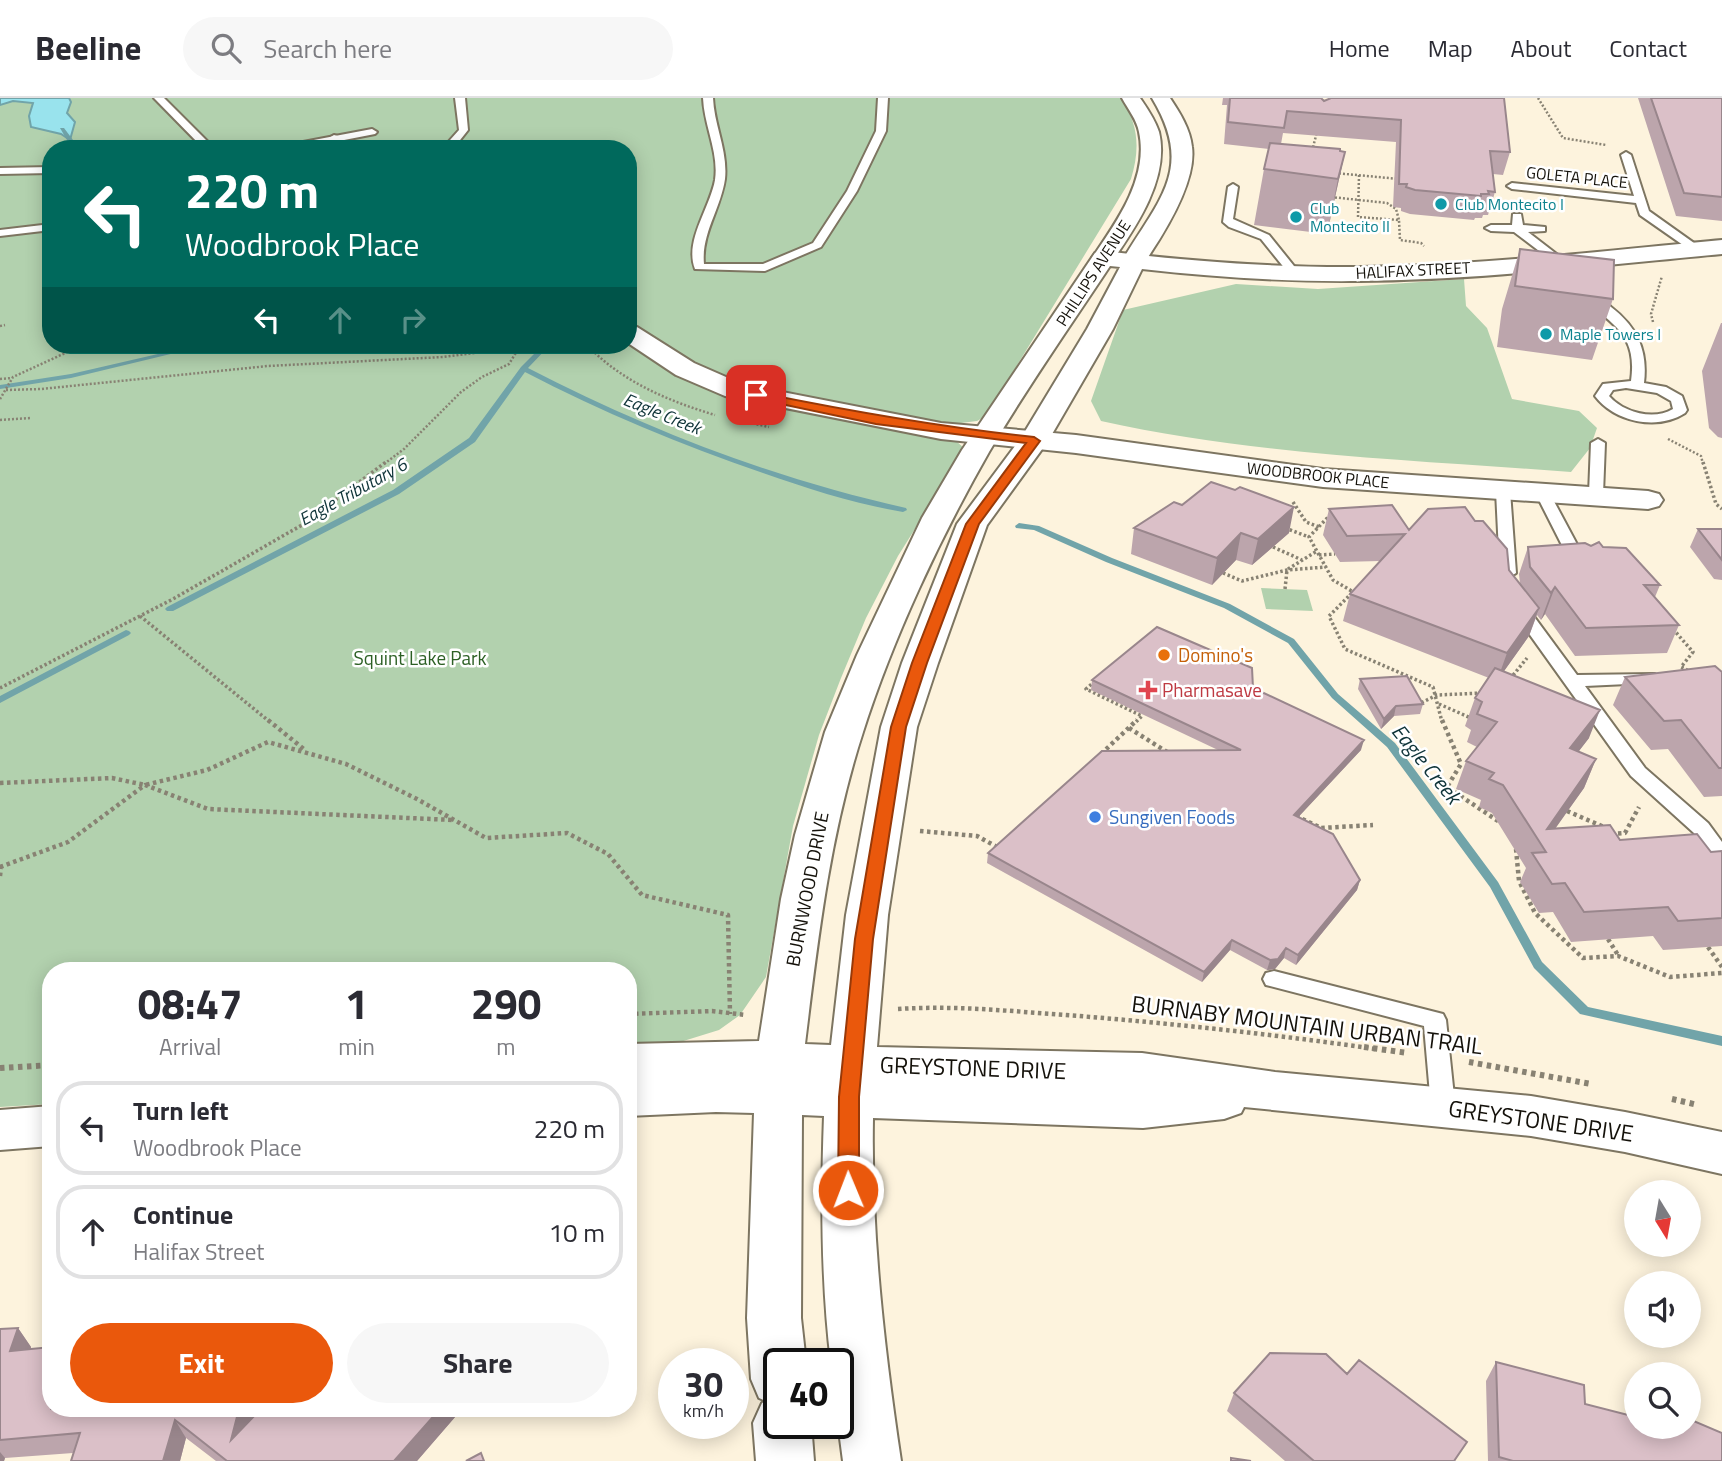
<!DOCTYPE html>
<style>
:root{--surface:#fff;--page:#f7f7f7;--text:#2b2b33;--muted:#7c7c81;--line:#e1e1e2;--accent:#ea580c}
body{margin:0;font-family:"Titillium Web",sans-serif;background:var(--page);color:var(--text);height:100vh;display:flex;flex-direction:column;font-size:26px;white-space:nowrap}
*{box-sizing:border-box;margin:0}
p{font-size:23px;color:var(--muted)}
.icon{flex:none;width:38px;height:38px;fill:none;stroke:currentColor;stroke-width:2;stroke-linecap:round;stroke-linejoin:round}
.map{position:relative;flex:1;overflow:hidden}
.side{position:absolute;left:42px;top:864px;width:595px;height:455px;display:flex;flex-direction:column;background:var(--surface);border-radius:28px;box-shadow:0 4px 18px #0003}
.side>*{flex:none}
.banner{position:absolute;left:42px;top:42px;width:595px;height:214px;border-radius:28px;box-shadow:0 4px 18px #0003;background:#00695c;color:#fff;overflow:hidden}
.needle{width:46px;rotate:169deg}
.tools{position:absolute;left:1624px;top:1082px;display:grid;gap:14px}
.tools a{display:grid;place-items:center;width:77px;height:77px;border-radius:50%;background:var(--surface);box-shadow:0 4px 18px #0003;font-size:35px}
.speed{position:absolute;left:658px;top:1250px;display:flex;gap:14px;font-size:35px;font-weight:700;text-align:center}
.speed>*{display:grid;place-content:center;width:91px;height:91px;border-radius:50%;background:var(--surface);box-shadow:0 4px 18px #0003;line-height:1}
.speed small{font-size:18px;font-weight:400}
.speed .limit{border:4px solid #111;border-radius:10px;background:#fff;color:#111}
.pin{position:absolute;display:grid;place-items:center;width:60px;height:60px;color:#fff;margin:-30px;border-radius:14px;box-shadow:0 4px 10px #0006}
.me{position:absolute;width:77px;margin:-38px;rotate:359deg;stroke-linejoin:round;filter:drop-shadow(0 0 5px #0008)}
.turn{display:flex;align-items:center;gap:24px;height:147px;padding:0 28px;font-size:32px}
.turn .icon{width:91px;height:91px;stroke-width:2.5}
.turn b{display:block;font-size:49px;line-height:60px}
.lanes{display:flex;align-items:center;height:66px;padding:0 28px;background:#0003;justify-content:center;gap:35px;direction:ltr}
.lanes .off{opacity:.35}
.eta{display:flex;justify-content:space-evenly;align-items:center;height:119px;text-align:center}
.eta b{font-size:42px;font-weight:700;line-height:49px}
.cta{display:flex;gap:14px;margin-top:auto;padding:14px 28px}
.cta a{flex:1;height:80px;border-radius:42px;background:var(--accent);color:#fff;font-size:28px;font-weight:700;line-height:80px;text-align:center}
.cta a+a{background:var(--page);color:var(--text)}
ul{padding:0;list-style:none}
li{display:flex;align-items:center;gap:21px;height:94px;margin:0 14px 10px;padding:0 14px;border:4px solid var(--line);border-radius:28px}
li div{flex:1}
li b{display:block;font-size:26px}
li em{font-style:normal}
header{display:flex;align-items:center;gap:42px;box-sizing:border-box;height:98px;padding:0 35px;background:var(--surface);border-bottom:2px solid var(--line)}
header strong{font-size:33px}
nav{display:flex;gap:38px;margin-inline-start:auto;font-size:24px}
.search{width:490px;height:63px;background:var(--page);display:flex;align-items:center;gap:18px;box-sizing:border-box;padding:0 24px;border-radius:38px;color:var(--muted);font-size:26px}
.map>svg:first-child{display:block}
.green{fill:#b2d1ae;fill-rule:evenodd}
.water{fill:#99e3ed;stroke:#71a4a9;stroke-width:2}
.lines{fill:none;stroke-linecap:round;stroke-linejoin:round}
.stream{fill:#71a4a9;fill-rule:evenodd}
.lane-casing{stroke:#7d7561;stroke-width:4}
.street-casing{stroke:#7d7561;stroke-width:4}
.secondary-casing{stroke:#7d7561;stroke-width:4}
.path-far3{stroke:#888273;stroke-width:2.5;stroke-dasharray:2 2;stroke-linecap:butt}
.path-far2{stroke:#888273;stroke-width:3.5;stroke-dasharray:2.5 2.5;stroke-linecap:butt}
.path-far1{stroke:#888273;stroke-width:4.5;stroke-dasharray:3.5 3.5;stroke-linecap:butt}
.path{stroke:#888273;stroke-width:6;stroke-dasharray:4.5 4.5;stroke-linecap:butt}
.lane{fill:#fff;fill-rule:evenodd}
.street{fill:#fff;fill-rule:evenodd}
.secondary{fill:#fff;fill-rule:evenodd}
.wall{fill:#bca5ac}
.shaded-wall{fill:#99868c}
.building{fill:#dbc0c8;stroke:#99868c;stroke-width:2}
.route{fill:#ea580c;stroke:#983908;stroke-width:2}
.culture-dot{fill:#0f9aa8;stroke:#fff;stroke-width:2.5}
.food-dot{fill:#e8710a;stroke:#fff;stroke-width:2.5}
.health-dot{fill:#e0444e;stroke:#fff;stroke-width:2.5}
.shop-dot{fill:#3f7fe0;stroke:#fff;stroke-width:2.5}
.labels{text-anchor:middle;stroke-width:5;stroke-linejoin:round;paint-order:stroke}
.far-street-label{font-size:16px;fill:#14110a;stroke:#fff}
.far-culture-label{font-size:16px;fill:#0d838f;stroke:#fff;text-anchor:start}
.far-water-label{font-size:18px;font-style:italic;fill:#0e3338;stroke:#fff}
.food-label{font-size:19px;fill:#c56008;stroke:#fff;text-anchor:start}
.park-label{font-size:19px;fill:#2d6025;stroke:#fff}
.health-label{font-size:19px;fill:#be3a42;stroke:#fff;text-anchor:start}
.shop-label{font-size:19px;fill:#366cbe;stroke:#fff;text-anchor:start}
.street-label{font-size:19px;fill:#14110a;stroke:#fff}
.water-label{font-size:21px;font-style:italic;fill:#0e3338;stroke:#fff}
.near-street-label{font-size:23px;fill:#14110a;stroke:#fff}
</style>
<header>
<strong>Beeline</strong>
<div class="search"><svg class="icon" aria-label="search" viewBox="0 0 24 24"><circle cx="10" cy="10" r="6"/><path d="M15 15l6 6"/></svg>Search here</div>
<nav><a>Home</a><a>Map</a><a>About</a><a>Contact</a></nav>
</header>
<div class="map">
<svg width="1722" height="1363" viewBox="0 0 1722 1363">
<rect width="100%" height="100%" fill="#fdf3dd"/>
<path class="green" d="M0,0H1121C1139,27 1140,51 1131,81L986,318L977,323L961,325L955,342L965,351L898,458L866,520L841,580L819,637L793,728L766,879L740,917L719,932L677,945L628,953V873H51V1006L0,1009ZM51,51H628V247H51Z
M1464,181L1466,208L1487,230L1512,301L1579,313L1597,330L1590,350L1571,374C1414,362 1255,357 1101,323L1091,303L1123,212L1236,186L1318,191Z
M1261,490L1307,492L1313,513L1266,511Z"/>
<path class="water" d="M0,0H69L71,4L67,15L75,24L70,42L61,36L31,29L29,18L33,5L13,3L0,7Z"/>
<g class="lines">
<path class="stream" d="M60,30H64L73,42L66,51H60L67,42Z
M197,247H208L71,280L0,291V287L71,276Z
M541,247H547L548,249L528,270C648,332 775,381 906,410L907,412L903,414C855,406 809,391 763,375C681,347 602,314 525,274L475,344L399,396L173,513H167L165,511L167,509L393,392L469,340L521,269L541,249Z
M1019,425L1039,428L1112,460L1230,506L1294,541L1338,596L1395,645L1498,784L1542,864L1588,909L1722,938V948L1580,916L1534,870L1490,789L1387,649L1332,600L1288,545L1224,510L1106,464L1034,432L1016,430L1015,428Z
M126,532L129,533L131,535L129,537L0,605V598Z"/>
<g class="lane-casing">
<path id="lane" d="M154,0H164L215,51H204Z
M455,0H465L468,32L453,51H442L459,32Z
M703,0H713C714,27 728,53 725,81C721,110 701,136 704,166H763L813,145L847,93L876,33L878,0H888L886,33L857,93L821,149L765,173L695,171C684,143 710,110 715,82C719,54 704,28 703,0Z
M372,31L377,34L375,36L339,43L334,46L266,51Z
M1626,54L1631,57L1649,113L1701,150V154H1693L1640,117L1636,105L1512,91L1507,88L1512,85L1634,98L1621,57Z
M51,69V75L0,76V70Z
M1233,86L1238,89L1233,121L1269,137L1298,173V177H1290L1261,141L1229,129L1223,124L1228,89Z
M1513,116H1521L1523,127L1545,129V133L1528,134L1563,161V165H1555L1514,134L1491,133L1485,130L1491,127H1512Z
M51,126V132L0,138V132Z
M1588,193C1597,196 1604,203 1611,209C1637,229 1648,252 1644,285L1666,289L1682,298L1687,312L1685,315C1657,333 1615,324 1595,298L1603,286L1631,283C1638,233 1610,228 1582,197ZM1626,290L1657,295L1671,303L1673,311C1653,323 1623,314 1609,298L1613,292Z
M1598,341L1605,345L1603,396L1596,400L1589,396L1591,345Z
M1503,389L1510,393L1516,475L1508,480L1500,475L1496,393Z
M1542,390L1549,394L1588,467L1586,470L1580,472L1572,467L1535,394Z
M1518,504L1524,505L1577,577L1655,576L1658,580L1649,585L1585,588L1645,670L1708,725L1722,744V766L1715,764L1694,735L1631,678L1510,509Z
M1274,873L1443,916L1446,922L1455,1008L1452,1015L1443,1018L1434,1015L1431,1008L1424,928L1266,887L1263,881L1266,875Z"/>
</g>
<g class="street-casing">
<path id="street" d="M1122,0H1140C1147,10 1155,22 1159,34C1170,80 1136,129 1111,165H1095L1092,160C1116,125 1149,80 1139,34C1137,22 1128,11 1122,0Z
M1152,0H1170C1180,15 1190,31 1192,49C1197,85 1162,139 1142,168H1126L1122,163C1159,101 1195,71 1152,0Z
M334,37L341,39L356,51H333L324,43Z
M628,227L637,229L694,265L742,286L941,325L1076,337L1323,371L1648,393L1659,396L1663,402L1659,408L1648,411L1323,389L1076,355L941,341L725,298L676,277L628,245Z"/>
</g>
<g class="secondary-casing">
<path id="secondary" d="M1722,142V156C1602,167 1481,182 1360,183C1287,184 1214,179 1142,171L1113,231L1048,343L987,427L938,565L917,629L888,817L877,949L1142,955L1275,974L1531,998L1625,1014L1722,1034V1076L1625,1054L1531,1038L1244,1009L1241,1015L1224,1021L1143,1030L873,1020C871,1135 884,1249 901,1363H843L838,1325V1265H831C821,1184 821,1099 824,1018L802,1017L801,1220L806,1265H779V1325H811L814,1363H756L753,1325L762,1305L766,1303L759,1300L751,1281L747,1220L754,1015L716,1014L628,1018V946L759,943L781,801L795,737L825,634L857,557L922,420L962,352L1095,155L1103,153C1189,163 1276,170 1362,169C1483,167 1602,153 1722,142ZM1110,168L1120,169L1087,231L1021,340L957,426L902,565L881,629L846,817L831,947L805,946C818,840 830,735 863,634C893,540 940,440 989,354C1026,291 1069,230 1110,168Z
M51,1008V1048L0,1052V1012Z"/>
</g>
<path class="path-far3" d="M1538,0L1563,40L1606,47
M1312,53L1317,34
M1335,75L1399,81
M1359,77L1358,119L1399,122L1400,142L1421,145L1424,148
M1331,99L1387,105L1396,111L1399,122
M1653,224L1651,216L1662,178
M0,228L5,227
M582,247H587C621,283 668,303 715,317
M0,281L12,280
M6,292L41,291L268,268L443,259L536,247
M0,301L13,279L74,251
M0,322L31,320
M737,322L769,329
M1668,341L1701,358L1703,366
M384,366L404,351L461,294L482,279L509,266L520,248L518,247"/>
<path class="path-far2" d="M1703,364L1716,406L1722,411
M1293,404L1306,424L1319,429
M1331,416L1309,439L1333,482L1355,495
M1285,430L1309,439
M1273,449L1302,462
M1319,457L1335,456
M1288,471L1317,453
M1223,475L1242,483L1287,472L1326,469
M1285,491L1287,472
M1352,495L1329,518L1345,551L1433,589L1442,624
M140,518L270,624
M1673,531L1693,554L1681,569L1689,573
M1510,581L1527,560
M1095,583L1086,591L1142,618L1136,624
M0,590L173,501L302,427L386,364
M1439,606L1471,620
M1417,607L1437,597L1483,595"/>
<path class="path-far1" d="M268,622L305,652
M1442,622L1461,666L1447,689L1501,725
M1129,630L1167,654
M1101,656L1137,622
M0,685L112,680L145,687L207,672L268,644L346,666L417,701L486,740L567,735L608,756L642,797L728,817L730,916
M1567,713L1604,729
M1296,718L1321,730L1373,727
M920,733L977,738L999,750
M1611,736L1625,735L1639,709
M1516,751L1519,783L1535,815L1583,860L1618,858L1670,879L1722,875
M0,769L68,744L145,687L208,711L453,722
M0,778L1,769
M1608,841L1618,857
M1708,849L1722,869
M898,911C959,907 1019,914 1079,918C1178,926 1278,937 1376,951
M628,916L712,913L746,917"/>
<path class="path" d="M1364,949L1408,955
M1469,964L1591,986
M0,970L51,967
M1672,1001L1698,1007"/>
<use href="#lane" class="lane"/>
<use href="#street" class="street"/>
<use href="#secondary" class="secondary"/>
</g>
<path class="wall" d="M1223,0H1321L1324,3L1330,0L1510,54L1503,77L1493,76L1495,94L1488,117H1483L1482,120H1475L1474,122L1410,116L1401,113V110L1393,109L1396,44L1283,35L1281,46L1345,54L1327,136L1254,127L1264,71L1269,51L1224,46L1227,7H1222Z
M1638,0H1722V123L1676,118Z
M1520,151L1613,201L1592,262L1497,249L1502,211Z
M1721,225H1722V340L1718,339L1709,330L1702,273Z
M1182,407L1289,435L1252,467L1236,462L1212,487L1131,456L1134,430Z
M1329,411L1409,432L1509,472L1520,486L1519,476L1528,449L1591,448L1603,449L1660,487L1655,499L1679,527L1667,555L1575,558L1545,516L1541,522L1537,517L1529,538L1504,573L1589,640L1578,654L1596,661L1584,690L1555,730L1620,742L1711,754L1722,753V848L1663,852L1653,838L1571,844L1553,814L1539,815L1520,784L1526,770L1492,715L1479,709L1481,702L1456,691L1466,663L1477,649L1467,644L1471,632L1465,628L1475,600L1489,580L1343,523L1350,496L1380,463L1340,464L1323,437Z
M1698,431H1722V482L1714,481L1690,449Z
M1721,574H1722V698L1704,699L1668,651L1651,652L1613,607L1625,579Z
M1360,581L1423,606L1420,616L1394,618L1381,631L1358,591Z
M1092,582L1253,590L1361,652L1298,719L1360,782L1357,792L1296,867L1284,860L1275,871L1267,872L1230,852L1202,884L987,765L988,755L1218,652L1091,592Z
M18,1230L31,1249V1251L51,1311H254L251,1321L462,1311L417,1363H216L186,1340L180,1363H71L73,1355L5,1360L4,1363H0V1231Z
M1496,1264L1585,1306L1677,1330L1679,1328H1689L1722,1363H1488L1486,1283Z
M1347,1276L1456,1363H1285L1227,1313L1234,1295Z"/>
<path class="shaded-wall" d="M1345,54L1333,108L1327,136L1338,81Z
M1294,409L1289,435L1252,467L1258,441Z
M1241,435L1236,462L1212,487L1217,460Z
M1555,489L1545,516L1541,522L1551,495Z
M1539,510L1529,538L1497,583L1507,555Z
M1396,608L1394,618L1381,631L1384,621Z
M1600,612L1589,640L1559,679L1570,650Z
M1364,642L1361,652L1291,727L1294,717Z
M1596,661L1584,690L1543,748L1547,731Z
M1360,782L1357,792L1296,867L1298,857Z
M1232,842L1230,852L1202,884L1204,874Z
M1286,850L1284,860L1275,871L1267,872L1270,862Z
M18,1230L31,1249L24,1271L10,1253Z
M239,1311H254L242,1360L231,1342Z
M440,1311H462L417,1363H394Z
M175,1322L186,1340L180,1363H163Z
M0,1354L5,1360L4,1363H0Z"/>
<path class="building" d="M1230,0H1321L1324,3L1331,0H1504L1510,54L1490,53L1495,94L1488,93L1489,96H1481V98L1415,92L1406,89L1407,86H1399L1401,22L1287,13L1284,30L1228,24Z
M1651,0H1722V99L1684,95Z
M1270,45L1340,51V53L1345,54L1338,81L1264,71Z
M1520,151L1614,162L1613,201L1515,188Z
M1211,384L1235,392L1240,389L1294,409L1258,441L1241,435L1217,460L1134,430L1174,404L1182,407Z
M1392,407L1409,432L1428,411L1465,409L1475,423H1483L1507,451L1509,472L1539,510L1507,555L1350,496L1405,436L1347,438L1329,411Z
M1698,431H1722V462Z
M1599,444L1603,449L1626,450L1660,487H1644L1679,527L1586,530L1555,489L1551,495L1530,469L1528,449L1585,445L1591,448Z
M1157,529L1252,570L1253,590L1364,642L1294,717L1333,736L1360,782L1298,857L1286,850L1278,861L1270,862L1232,842L1204,874L988,755L1102,653L1241,652L1092,582Z
M1715,568L1722,574V670H1719L1681,622L1664,623L1625,579Z
M1495,570L1600,612L1570,650L1596,661L1547,731L1610,727L1620,742L1697,736L1711,754L1722,753V820L1678,823L1668,809L1584,814L1565,785L1552,786L1532,755L1546,754L1503,687L1489,681L1494,675L1466,663L1497,624L1477,616L1482,604L1475,600Z
M1407,578L1423,606L1396,608L1384,621L1360,581Z
M18,1230L10,1253L51,1249V1311H239L231,1342L261,1311H440L394,1363H227L175,1322L163,1363H71L80,1335L0,1342V1231Z
M1270,1255L1326,1256L1347,1276L1359,1262L1467,1344L1454,1363H1314L1234,1295Z
M1496,1264L1584,1287L1585,1306L1636,1319V1328H1670L1684,1332V1328H1689V1321L1722,1335V1363H1513L1499,1359Z
M481,1355L484,1363H466Z
M1231,1360L1251,1363H1231Z"/>
<path class="route" d="M756,294C849,313 940,329 1034,339L1040,343L979,426L927,565L906,629L873,841L859,999V1092L855,1098L848,1101L841,1098L838,1092L839,999L855,841L891,629L912,565L966,426L1026,345L876,326L752,300V295Z"/>
<g class="culture-dot">
<circle cx="1441" cy="106" r="7"/>
<circle cx="1296" cy="119" r="7"/>
<circle cx="1546" cy="236" r="7"/>
</g>
<circle class="food-dot" cx="1164" cy="557" r="7"/>
<path class="health-dot" d="M1144.5 581.5h7v7h7v7h-7v7h-7v-7h-7v-7h7z"/>
<circle class="shop-dot" cx="1095" cy="719" r="7"/>
<g class="labels">
<g class="far-street-label">
<text transform="translate(1577 79) rotate(6)" y="6">GOLETA PLACE</text>
<text transform="translate(1413 172) rotate(-3)" y="6">HALIFAX STREET</text>
<text transform="translate(1093 175) rotate(-57)" y="6">PHILLIPS AVENUE</text>
<text transform="translate(1318 377) rotate(6)" y="6">WOODBROOK PLACE</text>
</g>
<g class="far-culture-label">
<text x="1455" y="112">Club Montecito I</text>
<text x="1310" y="116">Club<tspan x="1310" dy="18">Montecito II</tspan></text>
<text x="1560" y="242">Maple Towers I</text>
</g>
<g class="far-water-label">
<text transform="translate(662 316) rotate(22)" y="6">Eagle Creek</text>
<text transform="translate(353 394) rotate(-29)" y="6">Eagle Tributary 6</text>
</g>
<g class="food-label">
<text x="1178" y="564">Domino's</text>
</g>
<g class="park-label">
<text x="420" y="567">Squint Lake Park</text>
</g>
<g class="health-label">
<text x="1162" y="599">Pharmasave</text>
</g>
<g class="shop-label">
<text x="1109" y="726">Sungiven Foods</text>
</g>
<g class="street-label">
<text transform="translate(807 791) rotate(-79)" y="7">BURNWOOD DRIVE</text>
</g>
<g class="water-label">
<text transform="translate(1426 666) rotate(51)" y="7">Eagle Creek</text>
</g>
<g class="near-street-label">
<text transform="translate(1307 927) rotate(7)" y="8">BURNABY MOUNTAIN URBAN TRAIL</text>
<text transform="translate(973 970) rotate(2)" y="8">GREYSTONE DRIVE</text>
<text transform="translate(1541 1023) rotate(8)" y="8">GREYSTONE DRIVE</text>
</g>
</g>
</svg>
<div class="tools">
<a><svg class="needle" viewBox="-14 -14 28 28"><path d="M0-13l5 13h-10z" fill="#e53935"/><path d="M0 13l5-13h-10z" fill="#7c7c81"/></svg></a>
<a><svg class="icon" aria-label="sound" viewBox="0 0 24 24"><path d="M4 9h4l5-4v14l-5-4H4zM17 9q2 3 0 6"/></svg></a>
<a><svg class="icon" aria-label="search" viewBox="0 0 24 24"><circle cx="10" cy="10" r="6"/><path d="M15 15l6 6"/></svg></a>
</div>
<div class="speed"><div>30<small>km/h</small></div><div class="limit">40</div></div>
<div class="pin" style="left:756px;top:297px;background:#d93025"><svg class="icon" aria-label="arrive" viewBox="0 0 24 24"><path d="M6 21V4h12l-3 4 3 4H6"/></svg></div>
<svg class="me" style="left:848px;top:1092px" viewBox="-20 -20 40 40"><circle r="17" fill="#ea580c" stroke="#fff" stroke-width="3"/><path d="M0-11L8 9 0 5-8 9z" fill="#fff"/></svg>
<div class="banner">
<div class="turn"><svg class="icon" aria-label="left" viewBox="0 0 24 24"><path d="M17 20v-9H6M10 6l-5 5 5 5"/></svg><div><b>220 m</b>Woodbrook Place</div></div>
<div class="lanes"><svg class="icon" aria-label="left" viewBox="0 0 24 24"><path d="M17 20v-9H6M10 6l-5 5 5 5"/></svg><svg class="icon off" aria-label="ahead" viewBox="0 0 24 24"><path d="M12 20V5M6 11l6-6 6 6"/></svg><svg class="icon off" aria-label="right" viewBox="0 0 24 24"><path d="M7 20v-9h11M14 6l5 5-5 5"/></svg></div>
</div>
<section class="side">
<div class="eta">
<div><b>08:47</b><p>Arrival</p></div>
<div><b>1</b><p>min</p></div>
<div><b>290</b><p>m</p></div>
</div>
<ul>
<li><svg class="icon" aria-label="left" viewBox="0 0 24 24"><path d="M17 20v-9H6M10 6l-5 5 5 5"/></svg><div><b>Turn left</b><p>Woodbrook Place</p></div><em>220 m</em></li>
<li><svg class="icon" aria-label="ahead" viewBox="0 0 24 24"><path d="M12 20V5M6 11l6-6 6 6"/></svg><div><b>Continue</b><p>Halifax Street</p></div><em>10 m</em></li>
</ul>
<div class="cta"><a>Exit</a><a>Share</a></div>
</section>
</div>
